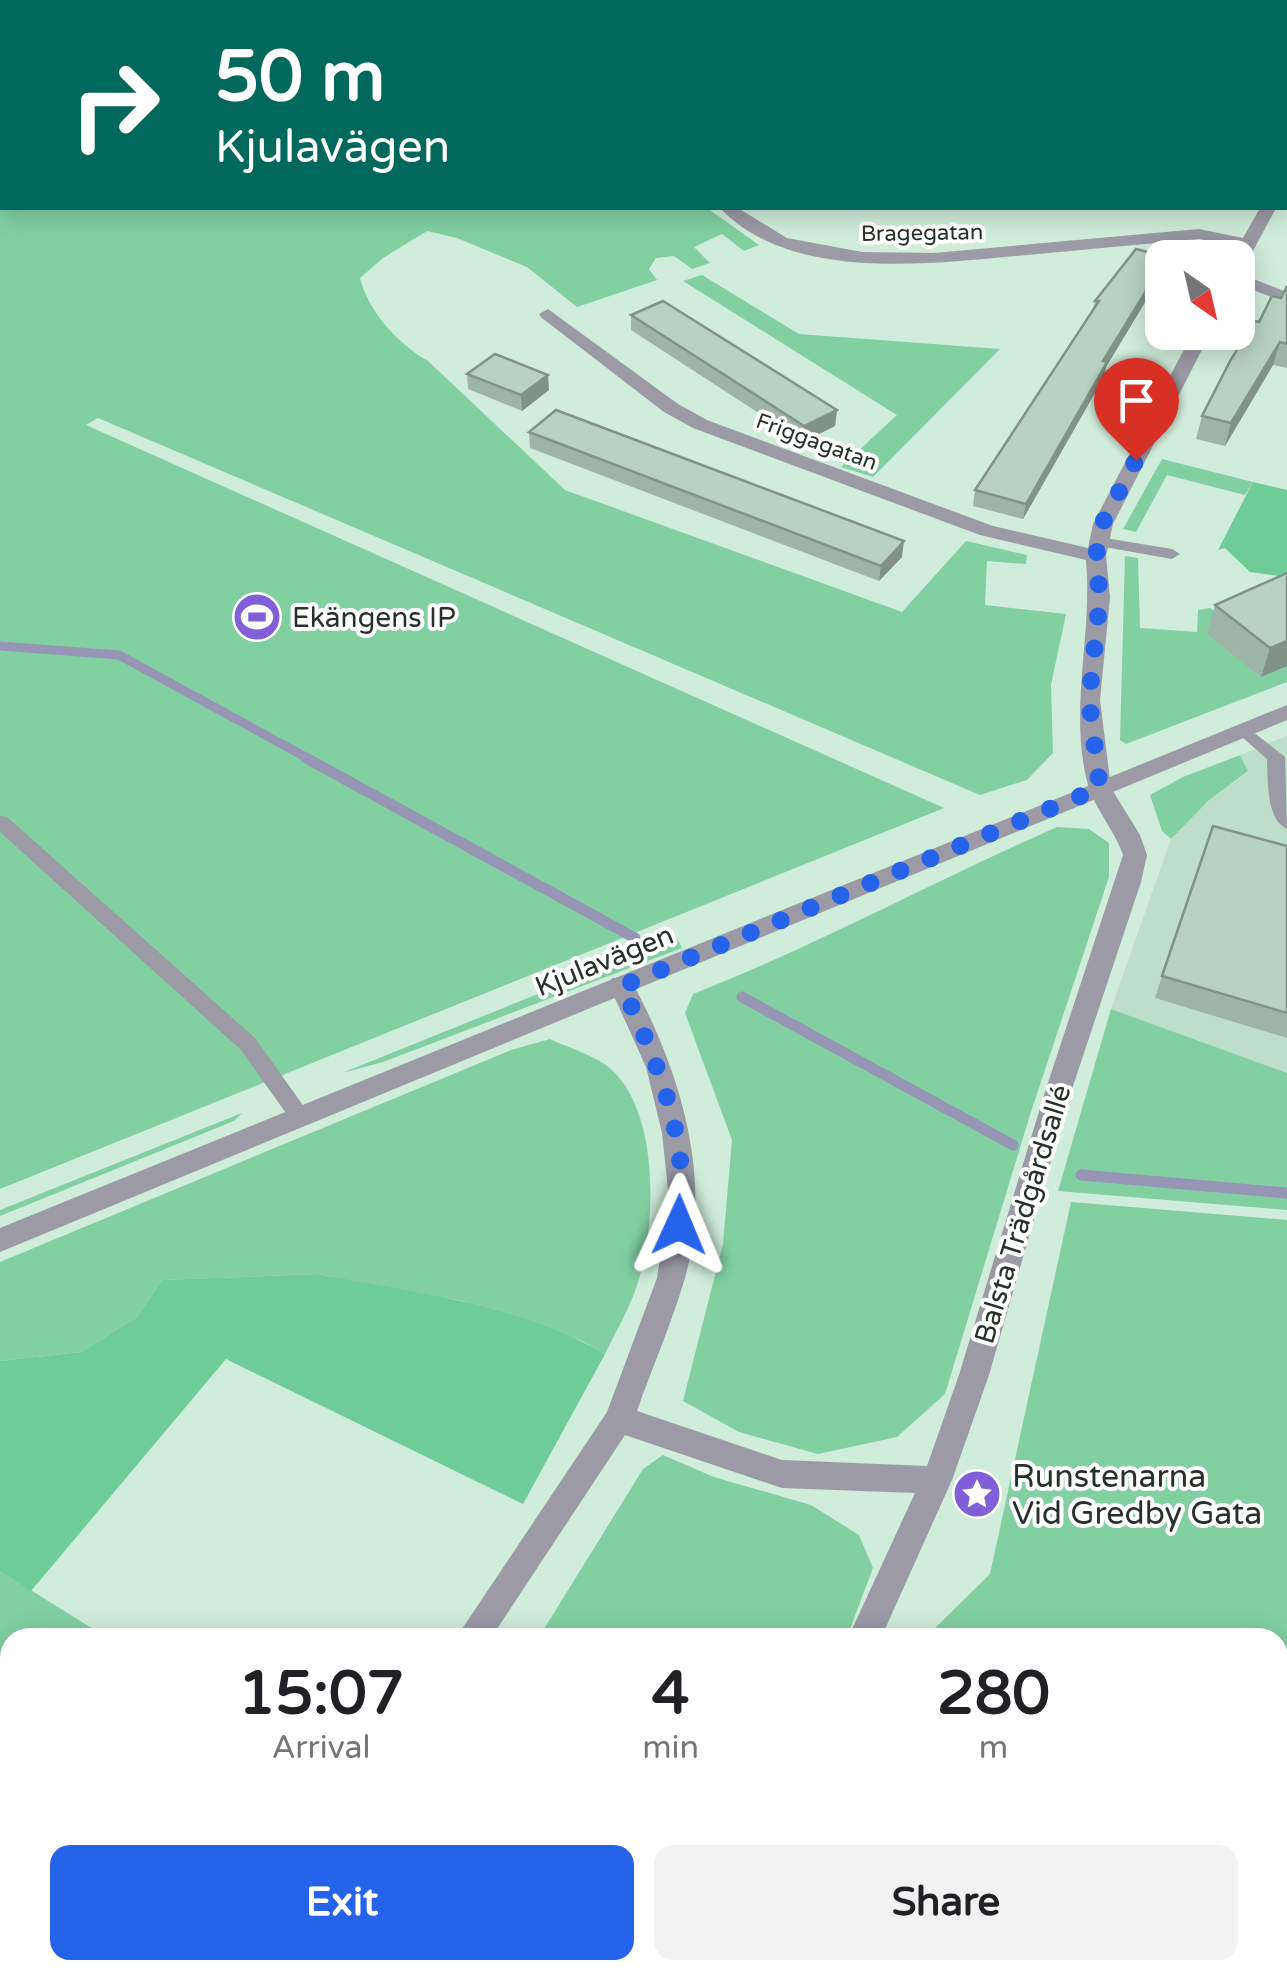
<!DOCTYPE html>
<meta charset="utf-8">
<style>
:root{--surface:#fff;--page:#f2f2f2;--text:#202124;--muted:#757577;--accent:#2563eb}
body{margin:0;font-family:"Varela Round",sans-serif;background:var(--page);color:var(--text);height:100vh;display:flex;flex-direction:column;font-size:38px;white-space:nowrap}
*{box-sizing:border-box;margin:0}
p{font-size:32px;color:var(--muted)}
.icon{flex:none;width:55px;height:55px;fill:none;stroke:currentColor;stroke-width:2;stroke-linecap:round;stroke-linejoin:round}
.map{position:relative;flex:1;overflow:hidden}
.sheet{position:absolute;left:0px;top:1628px;width:1288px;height:352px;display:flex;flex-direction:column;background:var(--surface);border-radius:30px 30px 0 0;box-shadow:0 5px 25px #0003}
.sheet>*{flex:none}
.hud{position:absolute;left:0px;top:0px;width:1288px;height:210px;box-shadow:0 5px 25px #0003;background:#00695c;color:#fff;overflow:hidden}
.needle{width:65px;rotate:146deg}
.fabs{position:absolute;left:1145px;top:240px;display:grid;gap:20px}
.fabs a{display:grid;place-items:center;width:110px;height:110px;border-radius:20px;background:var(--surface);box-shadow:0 5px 25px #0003;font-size:50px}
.pin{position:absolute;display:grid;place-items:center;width:85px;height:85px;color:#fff;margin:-102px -42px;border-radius:50% 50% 50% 0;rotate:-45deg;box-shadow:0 0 10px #0007}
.pin .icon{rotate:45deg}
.me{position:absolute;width:110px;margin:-55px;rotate:1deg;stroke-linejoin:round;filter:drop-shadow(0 0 8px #0008)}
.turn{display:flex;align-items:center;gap:35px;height:210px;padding:0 50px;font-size:45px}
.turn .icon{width:130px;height:130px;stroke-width:2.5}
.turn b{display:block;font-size:70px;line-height:85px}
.eta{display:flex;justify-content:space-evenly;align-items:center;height:170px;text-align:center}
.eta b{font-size:60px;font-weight:800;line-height:70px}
.action{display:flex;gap:20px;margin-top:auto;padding:20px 50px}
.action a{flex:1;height:115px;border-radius:20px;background:var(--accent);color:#fff;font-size:40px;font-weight:800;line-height:115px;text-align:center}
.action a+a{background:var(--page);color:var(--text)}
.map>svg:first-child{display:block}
.built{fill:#bddec8}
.green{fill:#82d0a2}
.forest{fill:#6fcb97}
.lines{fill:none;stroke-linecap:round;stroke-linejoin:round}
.stream-far1{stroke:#9795b6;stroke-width:9}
.stream{stroke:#9795b6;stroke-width:11}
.service{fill:#9b9aa5;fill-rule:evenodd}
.minor{fill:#9b9aa5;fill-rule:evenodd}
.tertiary{fill:#9b9aa5;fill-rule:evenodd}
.wall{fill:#9eb5a6}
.shaded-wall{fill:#819387}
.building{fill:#b8d2c1;stroke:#819387;stroke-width:2.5}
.route{stroke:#2563eb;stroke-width:18;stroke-dasharray:0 32.4}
.labels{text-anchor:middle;stroke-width:8;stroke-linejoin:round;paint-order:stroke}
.far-street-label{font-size:22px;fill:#26312a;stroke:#fff}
.poi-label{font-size:28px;fill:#26312a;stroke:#fff;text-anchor:start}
.street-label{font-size:28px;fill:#26312a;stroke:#fff}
.near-poi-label{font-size:32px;fill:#26312a;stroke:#fff;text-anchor:start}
</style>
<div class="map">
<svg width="1287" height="1978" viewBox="0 0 1287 1978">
<rect width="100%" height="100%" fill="#d0ecda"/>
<path class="built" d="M1287,736V1073L1111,1009L1171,839L1208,801L1248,772L1240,755Z"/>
<path class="green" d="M0,0L516,2H2V208H707L759,245L744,251L722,234L694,247L710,263L692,269L674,256L656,258L649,269L657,280L577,307L527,267L457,238L427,231L383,258L360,278C368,311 398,344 428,361L565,490L902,612L966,541L1027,555L1026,564L987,561L985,605L1066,614L1051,685L1053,753L1027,780L980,795L98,418L86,425L944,808L0,1189Z
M702,275L799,334L1000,349L873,477L841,467L897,415L683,281Z
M1162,459L1253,482L1245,495L1167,475L1136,532L1123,529Z
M1125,556L1138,558L1140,628L1197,632L1198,610L1210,608L1287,665V682L1126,744L1120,740Z
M1240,755L1248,771L1208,801L1171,839L1162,831L1150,795L1183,777Z
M1057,827L1089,829L1109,843V877L1030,1115L945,1394L897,1437L818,1454L739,1432L683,1401L723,1244L732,1140L685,1013L693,994C818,945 934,881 1057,827Z
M677,938L682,948L383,1062L342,1073Z
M1111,1009L1287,1073V1210L1058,1191Z
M550,1039C567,1047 590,1054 606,1065C662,1107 657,1232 635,1291C627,1313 615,1333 605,1354L582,1341L462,1301L318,1274L162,1280L137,1317L81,1352L0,1361V1262L511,1050Z
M242,1113L234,1121L0,1216V1210Z
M1071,1202L1287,1220V1978H1002L994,1970H1278V1638L926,1637L990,1574Z
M663,1455L714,1477L811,1505L859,1535L873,1568L847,1637H539L643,1469Z
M0,1571L106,1637L10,1638V1970H209L204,1978H0Z
M403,1970H709L701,1978H415Z"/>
<path class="forest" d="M1253,482L1287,490V577L1250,572L1225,548L1218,550Z
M318,1274C414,1292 520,1305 605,1354L523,1504L226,1359L31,1591L0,1571V1361L81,1352L137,1317L162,1280Z"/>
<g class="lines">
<path class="stream-far1" d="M0,646L119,655L311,760"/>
<path class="stream" d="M306,758L635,938
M742,997L1013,1145
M1081,1175L1287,1193"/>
<path class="service" d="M1099,537L1172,549L1180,554L1172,559L1093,545L1091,542Z
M1243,724L1285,757L1287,829C1266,820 1268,780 1267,759L1234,730Z
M0,816L7,817L255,1038L307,1111L311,1117L307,1123H293L241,1050L0,832Z"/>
<path class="minor" d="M661,0H687L688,2H663Z
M1285,112H1287V122H1285Z
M1287,171V183L1285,184V172Z
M720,208H738L787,238L862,252L934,253L1199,229L1243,238L1260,208H1276L1246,264L1238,269V258H1233L1239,247L1199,239C1145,244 1091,249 1038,254C942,262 794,286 720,208Z
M1238,273L1287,292V303L1238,284Z
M548,309L678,404L707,420L993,526L1088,548L1093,524L1193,332H1211L1113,524L1106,556L1110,597L1100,700L1111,788L1140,835L1147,855L1141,882L1070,1095L989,1375L952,1480L881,1638H848L915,1493L782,1488L625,1435L491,1638H456L607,1412L657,1278L669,1199L662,1133L646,1067L609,985L612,978H630C679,1068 715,1179 684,1281C671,1325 652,1368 637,1411L782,1460L927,1466L959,1375L1044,1095L1123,855C1115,831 1095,809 1088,785C1068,710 1093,635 1086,560L980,535L693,428L664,412L542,318L539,314Z
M227,1970H265L262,1978H224Z
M939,1970H981L984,1978H942Z"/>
<path class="tertiary" d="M1287,705V720L0,1252V1228Z"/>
</g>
<path class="wall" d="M737,0H1287V29H1285V2H749Z
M1162,258V274L1106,367L1104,377L1023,519L973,506L975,490L1093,310L1095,301Z
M1287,286V368L1273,365L1225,446L1196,439L1202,416L1259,322L1281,298Z
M631,315L837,410L835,426L803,442L631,330Z
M467,374L549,390L522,411L468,389Z
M529,432L902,557L879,581L530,448Z
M1287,573V666L1261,677L1207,634L1215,605Z
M1287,846V1038L1155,998L1162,976Z"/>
<path class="shaded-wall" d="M1162,265V274L1106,367L1104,377L1023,519L1026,504L1103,361Z
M1280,342L1273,365L1225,446L1231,423Z
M548,375L549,390L522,411L521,395Z
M837,410L835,426L803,442L804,426Z
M904,541L902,557L879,581L881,566Z
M1287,641V666L1261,677L1270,648Z
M145,1970H170L164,1978H140Z"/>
<path class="building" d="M783,0H1287V19H1285V2H795Z
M1285,33H1287V94L1285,95Z
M1136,249L1168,257L1162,258V265L1103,361L1107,362L1026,504L975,490L1099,301H1095Z
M1287,286V344L1280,342L1231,423L1202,416L1230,361L1255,321L1259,322L1272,296L1281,298Z
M663,301L837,410L804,426L631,315Z
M495,354L548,375L521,395L467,374Z
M556,410L904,541L881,566L529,432Z
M1287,573V641L1270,648L1215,605Z
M1213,826L1287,846V1013L1162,976Z
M10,1706V1970H145L140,1978H0V1719Z"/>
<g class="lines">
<path class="route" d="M679,1225C692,1142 656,1059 622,986L1100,788L1089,700L1100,597L1096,556L1102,524L1136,460"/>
</g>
<defs>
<g id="stadium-disc" transform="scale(2.5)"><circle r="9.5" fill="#815fd9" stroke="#fff"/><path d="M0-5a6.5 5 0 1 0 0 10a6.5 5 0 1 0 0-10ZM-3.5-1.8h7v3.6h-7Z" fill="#fff"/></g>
<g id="sight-disc" transform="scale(2.5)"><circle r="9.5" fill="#815fd9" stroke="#fff"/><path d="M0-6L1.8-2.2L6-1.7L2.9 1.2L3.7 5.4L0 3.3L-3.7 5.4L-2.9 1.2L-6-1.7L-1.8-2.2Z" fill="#fff"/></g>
</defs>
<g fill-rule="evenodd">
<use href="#stadium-disc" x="257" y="617"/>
<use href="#sight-disc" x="977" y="1494"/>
</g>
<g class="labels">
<g class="far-street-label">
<text transform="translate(922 232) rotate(-1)" y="8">Bragegatan</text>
<text transform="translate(817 441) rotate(20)" y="8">Friggagatan</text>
</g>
<g class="poi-label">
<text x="292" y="627">Ekängens IP</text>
</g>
<g class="street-label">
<text transform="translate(604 960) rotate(-22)" y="10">Kjulavägen</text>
<text transform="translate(1022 1214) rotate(-73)" y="10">Balsta Trädgårdsallé</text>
</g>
<g class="near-poi-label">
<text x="1012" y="1487">Runstenarna<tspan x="1012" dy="37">Vid Gredby Gata</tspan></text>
</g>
</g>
</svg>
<div class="fabs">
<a><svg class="needle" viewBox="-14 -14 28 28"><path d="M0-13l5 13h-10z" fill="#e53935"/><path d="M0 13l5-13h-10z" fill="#757577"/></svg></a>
</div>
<div class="pin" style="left:1136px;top:460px;background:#d93025"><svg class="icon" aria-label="arrive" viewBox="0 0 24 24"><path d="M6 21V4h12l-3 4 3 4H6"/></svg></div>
<svg class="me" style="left:679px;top:1225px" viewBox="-20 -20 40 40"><path d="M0-17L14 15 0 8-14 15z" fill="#2563eb" stroke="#fff" stroke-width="4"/></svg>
<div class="hud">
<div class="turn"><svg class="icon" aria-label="right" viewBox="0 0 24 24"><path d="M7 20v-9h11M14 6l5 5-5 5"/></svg><div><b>50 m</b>Kjulavägen</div></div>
</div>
<section class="sheet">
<div class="eta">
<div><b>15:07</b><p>Arrival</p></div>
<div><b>4</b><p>min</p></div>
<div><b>280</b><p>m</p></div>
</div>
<div class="action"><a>Exit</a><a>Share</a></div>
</section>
</div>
